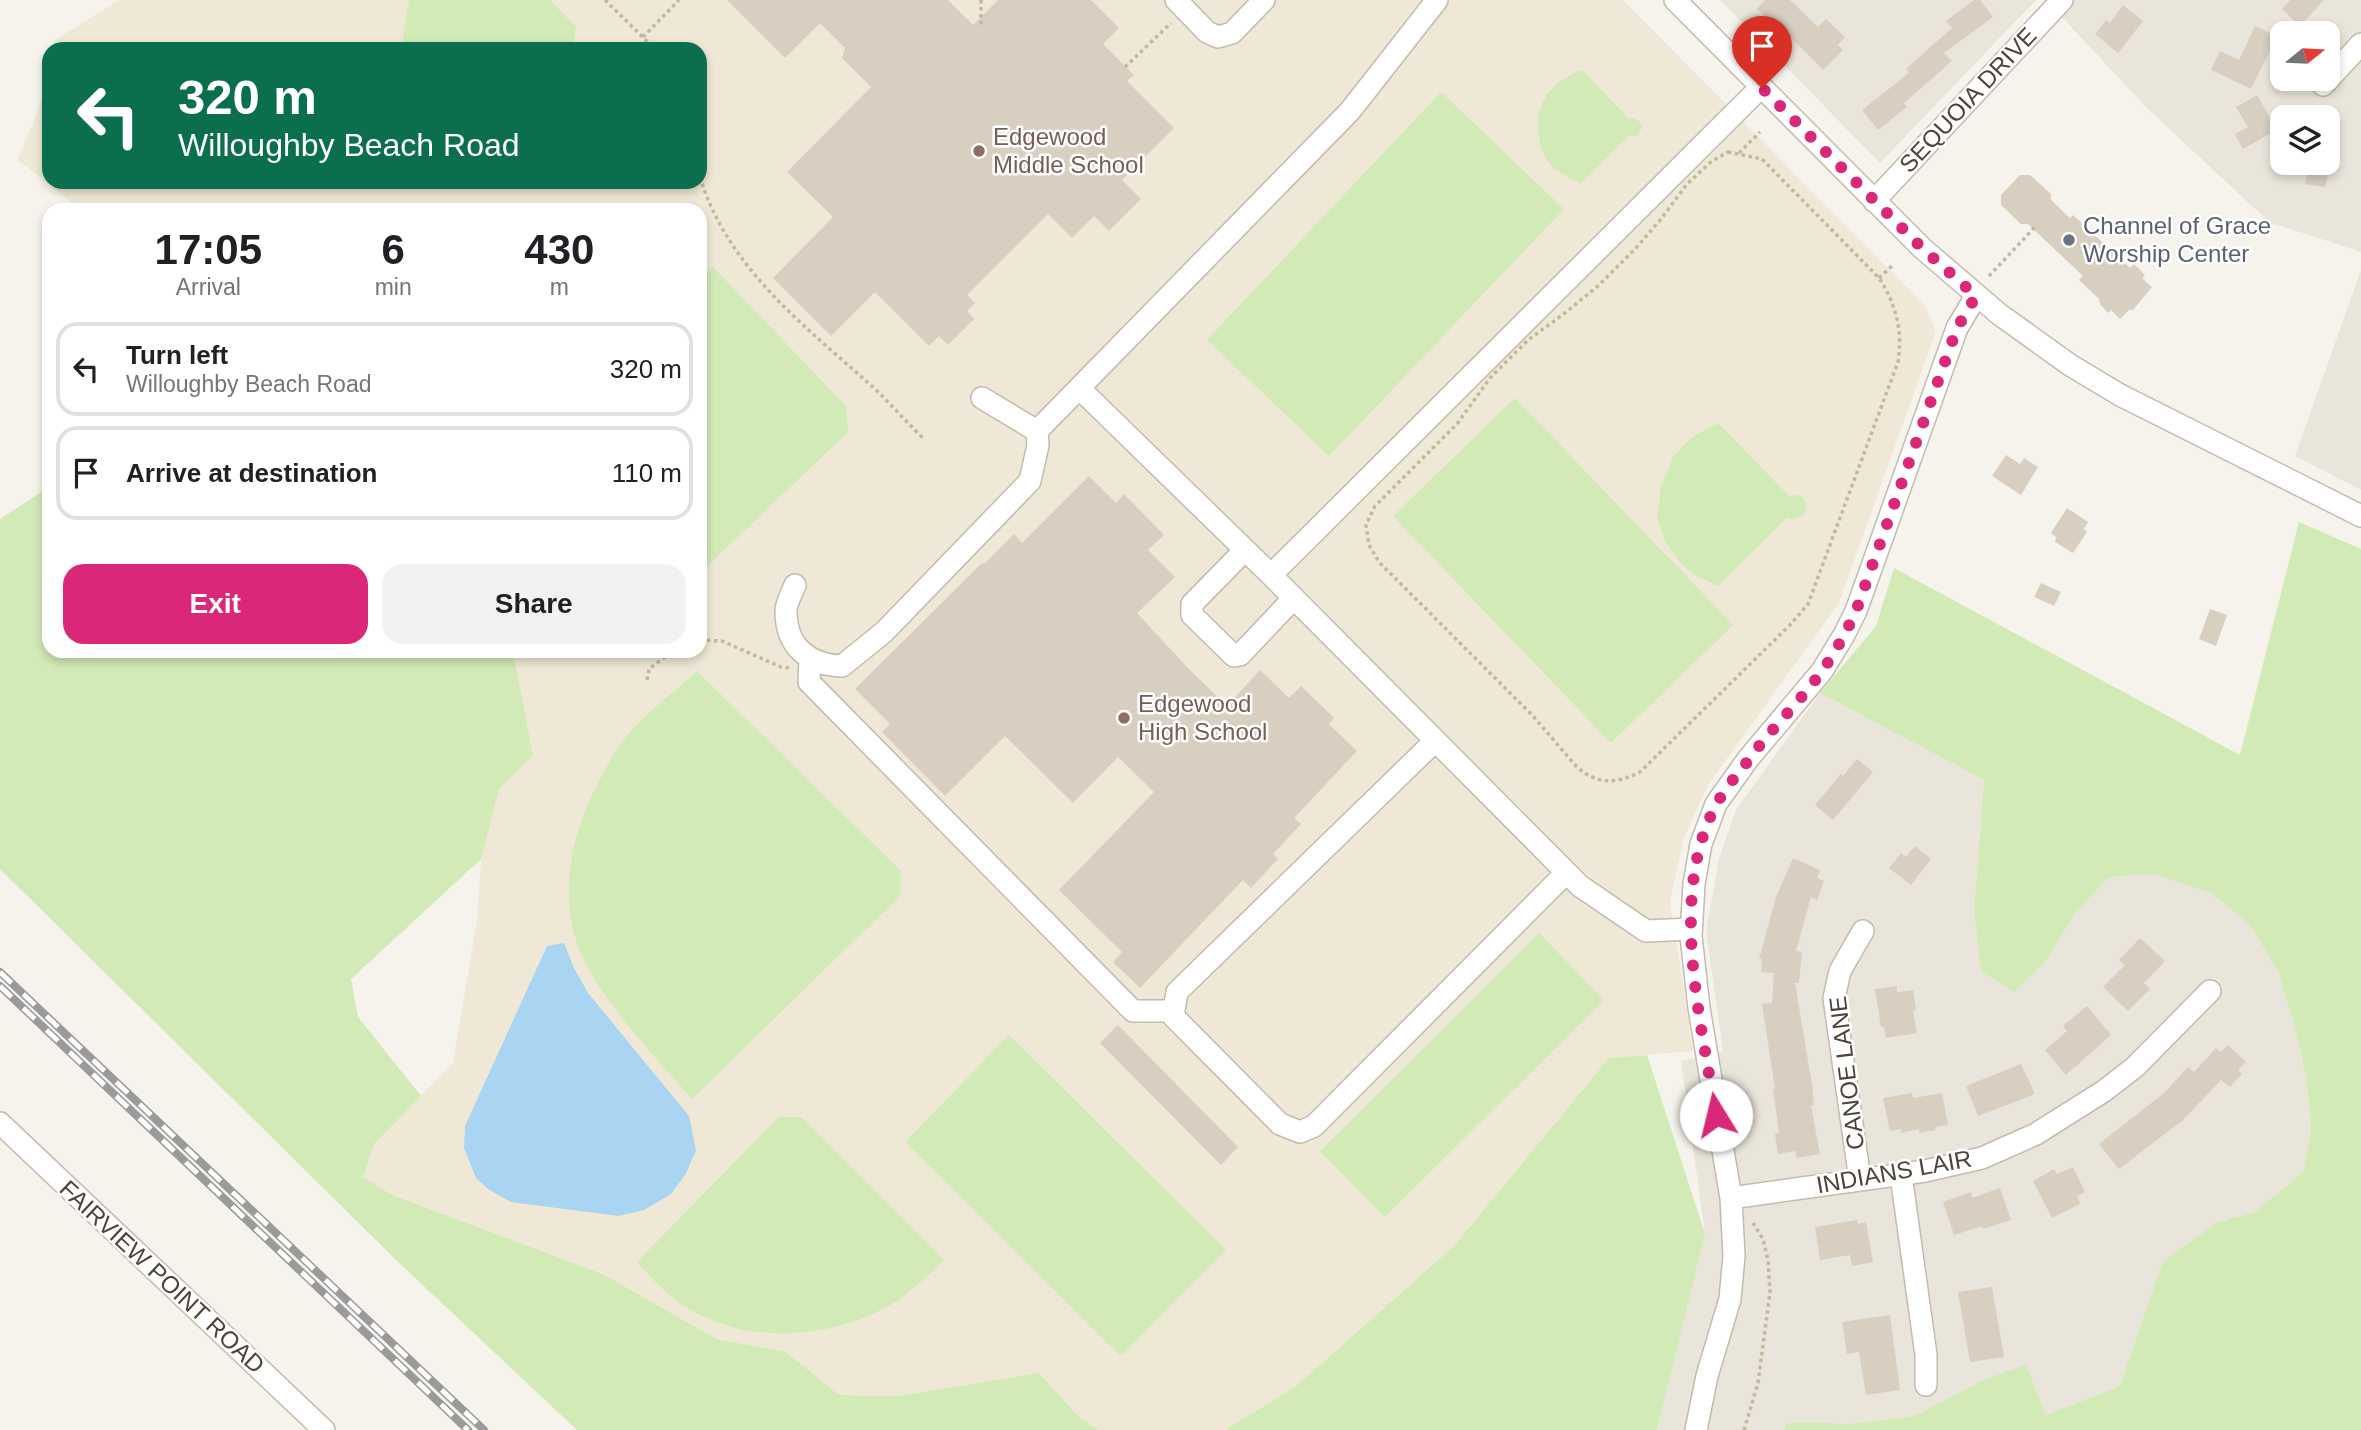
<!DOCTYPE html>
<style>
:root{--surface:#fff;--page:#f2f2f2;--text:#202124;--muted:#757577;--line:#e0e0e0;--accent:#db2777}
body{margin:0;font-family:Arial,sans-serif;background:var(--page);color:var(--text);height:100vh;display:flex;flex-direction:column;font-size:26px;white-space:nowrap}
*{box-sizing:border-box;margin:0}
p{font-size:23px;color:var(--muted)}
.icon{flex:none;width:38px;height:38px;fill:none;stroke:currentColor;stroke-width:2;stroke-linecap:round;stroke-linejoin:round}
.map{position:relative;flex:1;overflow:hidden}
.sheet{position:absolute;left:42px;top:203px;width:665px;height:455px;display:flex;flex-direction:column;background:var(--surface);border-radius:21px;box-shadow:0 4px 10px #0003}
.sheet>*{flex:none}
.banner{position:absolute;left:42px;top:42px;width:665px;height:147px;border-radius:21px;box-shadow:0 4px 10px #0003;background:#0b6e4f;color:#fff;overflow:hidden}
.needle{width:46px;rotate:72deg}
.tools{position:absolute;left:2270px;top:21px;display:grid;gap:14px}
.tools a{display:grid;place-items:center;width:70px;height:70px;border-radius:14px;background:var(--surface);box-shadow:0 4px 10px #0003;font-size:35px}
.pin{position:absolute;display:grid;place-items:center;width:60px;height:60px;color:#fff;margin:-72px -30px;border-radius:50% 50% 50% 0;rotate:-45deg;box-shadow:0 0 7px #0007}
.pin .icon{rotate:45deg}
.me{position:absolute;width:77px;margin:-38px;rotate:351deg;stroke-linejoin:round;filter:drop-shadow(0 0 5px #0008)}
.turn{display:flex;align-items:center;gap:24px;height:147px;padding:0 21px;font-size:32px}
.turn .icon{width:91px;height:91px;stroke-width:2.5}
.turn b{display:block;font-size:49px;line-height:60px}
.eta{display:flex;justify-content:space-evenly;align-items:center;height:119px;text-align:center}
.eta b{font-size:42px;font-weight:600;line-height:49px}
.primary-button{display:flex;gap:14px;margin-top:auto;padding:14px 21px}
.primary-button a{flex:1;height:80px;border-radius:21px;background:var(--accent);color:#fff;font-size:28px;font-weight:600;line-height:80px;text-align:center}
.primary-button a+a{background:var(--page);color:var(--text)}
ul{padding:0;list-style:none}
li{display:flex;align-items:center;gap:21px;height:94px;margin:0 14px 10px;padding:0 7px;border:4px solid var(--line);border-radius:21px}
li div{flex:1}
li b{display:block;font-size:26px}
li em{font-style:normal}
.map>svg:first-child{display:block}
.residential{fill:#eae5da;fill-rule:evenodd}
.education{fill:#efe8d6}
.green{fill:#d2eab5}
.water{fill:#a9d4f2}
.building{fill:#d8cfc1}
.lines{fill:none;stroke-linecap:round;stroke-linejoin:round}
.minor-casing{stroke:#c2bbae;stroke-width:24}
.path{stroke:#c4b79f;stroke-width:3.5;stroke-dasharray:3.5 3.5;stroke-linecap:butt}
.minor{stroke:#fff;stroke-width:21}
.rail-casing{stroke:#9a9a9a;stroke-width:8}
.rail{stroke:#fff;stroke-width:5;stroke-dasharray:16;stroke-linecap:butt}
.route{stroke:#db2777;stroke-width:12;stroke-dasharray:0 21.6}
.education-dot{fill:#8d6e63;stroke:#fff;stroke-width:2.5}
.worship-dot{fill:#6b7280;stroke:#fff;stroke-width:2.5}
.labels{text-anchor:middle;stroke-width:5;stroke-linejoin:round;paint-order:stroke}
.street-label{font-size:24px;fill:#4b4439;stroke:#fff}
.education-label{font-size:24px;fill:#785e54;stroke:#fff;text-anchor:start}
.worship-label{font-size:24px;fill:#5b616d;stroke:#fff;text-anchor:start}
</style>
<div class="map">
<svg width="2361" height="1430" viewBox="0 0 2361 1430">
<rect width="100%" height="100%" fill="#f6f3ec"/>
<path class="residential" d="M1720,0H2036L1880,163Z
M2046,0H2361V252L2269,222L2146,107ZM2282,33H2328V79H2282ZM2282,117H2328V163H2282Z
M2361,270V490L2295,456Z
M1820,693L1984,780L1974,913L1981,970L2014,991L2046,961L2075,913L2109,877L2154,874L2211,893L2249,924L2278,971L2293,1020L2306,1076L2311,1129L2303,1172L2255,1212L2216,1223L2132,1354L2120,1386L2046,1415L2026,1366L1983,1380L1914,1416L1850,1424L1803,1422L1785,1424V1430H1657L1705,1234L1681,1061L1723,1051L1706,931L1719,858L1736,810Z"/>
<path class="education" d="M119,0H1623L1925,306L1936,331L1839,603L1708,785L1684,838L1670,900L1693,1051L1609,1058L1454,1246L1295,1387L1225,1430H1099L1080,1418L1039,1373L899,1396L839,1395L786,1352L716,1339L605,1275L392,1195L363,1177L374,1144L453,1063L477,921L482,846L499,789L533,755L513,651H700V210H81L18,160L49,81V182H700V49H57L52,42Z"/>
<path class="green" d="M409,0H550L576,27L573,48L405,49L403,39Z
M1582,70L1629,119L1633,118L1639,121L1642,126L1640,132L1636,136H1629L1580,184C1571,178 1559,173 1552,166C1544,158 1540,147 1539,137C1534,102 1551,82 1582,70Z
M1441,92L1564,209L1329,456L1207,340Z
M713,267L846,406L848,432L700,573V279Z
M1515,398L1733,625L1611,743L1393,516Z
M1718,423L1789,496L1798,495L1804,499L1807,507L1803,515L1794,519L1787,518L1718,586L1693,574L1678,560L1666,543L1657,518L1661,487L1673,457L1691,438Z
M49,487V651H513L533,755L499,789L481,859L351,979L358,1017L421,1096L374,1144L363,1177L392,1195L605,1275L716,1339L786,1352L839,1395L899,1396L1039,1373L1080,1418L1099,1430H577L396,1260L0,869V519Z
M2299,522L2361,549V1430H1785V1424L1803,1422L1850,1424L1914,1416L1983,1380L2026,1365L2046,1415L2120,1386L2163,1262L2216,1223L2255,1212L2303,1172L2311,1129L2306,1076L2293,1020L2278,971L2249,924L2211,893L2154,874L2109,877L2075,913L2046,961L2014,992L1981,971L1974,913L1984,780L1820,693L1876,626L1894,568L2240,755Z
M697,671L901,871V895L692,1099C657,1059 603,1003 582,956C555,896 573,826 604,772C611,758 619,744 630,732C650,710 675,691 697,671Z
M1539,933L1604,1000L1385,1217L1320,1151Z
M1009,1035L1226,1250L1121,1356L905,1142Z
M1647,1055L1705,1234L1657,1430H1225L1295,1387L1454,1246L1609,1058Z
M779,1117H801L944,1260C927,1276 910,1294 890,1305C828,1340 746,1345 684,1306C666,1294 651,1278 637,1262Z"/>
<path class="water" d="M564,943L574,968L588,993L689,1116L696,1151L685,1175L671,1194L644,1210L618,1216L511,1202L488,1189L476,1178L464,1148L465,1126L547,946Z"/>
<path class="building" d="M727,0H948L973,25L998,0H1091L1119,28L1103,44L1134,75L1127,81L1174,128L1122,180L1141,199L1109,231L1094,216L1072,238L1048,214L967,295L975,303L967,311L974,319L948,345L939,336L929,346L875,292L831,336L773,278L833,217L787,172L871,87L842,58L845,48L820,23L785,58Z
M1765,0H1790L1818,27L1826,19L1845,37L1838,45L1843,50L1823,70L1771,18L1769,20L1757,9Z
M1974,0H1980L1993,17L1944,53L1952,61L1904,103L1907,107L1878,130L1862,110L1909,73L1906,69L1952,28L1946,21Z
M2290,0H2324L2300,26L2282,9Z
M2123,5L2143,21L2118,53L2095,34L2106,20L2110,23Z
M2255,26L2277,36L2251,89L2211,70L2220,51L2239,60Z
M2257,95L2277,130L2243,149L2235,134L2248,127L2236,107Z
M2310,163H2331L2325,187L2305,184Z
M2020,175H2030L2051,194V200L2070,218L2073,215L2130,268L2134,264L2145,275L2142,278L2152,287L2133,310H2129L2120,319L2111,310L2108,313L2100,304L2099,299L2079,280L2083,276L2028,224H2021L2001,205V195Z
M2006,455L2020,464L2024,458L2038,467L2021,495L1992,476Z
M1089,476L1116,503L1124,494L1164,535L1148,550L1175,577L1137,613L1187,667L1227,706L1260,670L1289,698L1301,686L1334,718L1329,724L1357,751L1294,818L1301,824L1273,854L1278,859L1251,888L1243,880L1140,988L1113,962L1122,952L1059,890L1154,792L1118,757L1073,803L1005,736L945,796L882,732L890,724L855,689L982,563L984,564L1014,534L1022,543Z
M2067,508L2088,522L2084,529L2087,532L2073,553L2055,542L2056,537L2051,533Z
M2041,583L2061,592L2054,606L2034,597Z
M2210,609L2227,615L2216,646L2199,639Z
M1857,759L1873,772L1833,820L1815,805L1841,774L1843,776Z
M1915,846L1931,859L1911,885L1889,868L1901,853L1906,857Z
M1793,858L1820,870L1817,878L1824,881L1817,900L1811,897L1796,951L1802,952L1799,983H1795L1812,1084L1814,1105H1811L1820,1154L1797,1158L1795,1151L1778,1154L1775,1134L1779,1133L1773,1089H1775L1762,1004L1772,1003L1774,973L1761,972L1762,959H1759L1776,897Z
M2140,938L2165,961L2144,983L2150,989L2128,1011L2103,987L2125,965L2119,960Z
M1897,986V992L1913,990L1916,1010L1913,1011L1917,1033L1886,1038L1884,1027H1881L1875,989Z
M2087,1006L2111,1035L2066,1075L2045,1050L2067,1031L2063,1026Z
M1118,1025L1238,1147L1221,1165L1100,1043Z
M2228,1045L2246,1062L2238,1070L2242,1074L2230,1087L2221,1080L2183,1120L2119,1169L2099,1144L2164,1093L2188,1067L2194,1072L2216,1048L2221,1052Z
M2021,1064L2035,1094L1978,1116L1966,1086Z
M1912,1093L1913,1098L1942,1093L1948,1125L1935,1127V1130L1919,1133V1129L1901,1133V1129L1890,1131L1883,1098Z
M2073,1167L2085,1192L2077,1196L2080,1204L2052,1218L2033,1181L2054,1169L2057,1174Z
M2000,1188L2011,1220L1983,1229L1982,1226L1954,1235L1943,1202L1971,1192L1972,1198Z
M1857,1220L1858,1224L1866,1222L1873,1262L1852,1266L1850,1255L1820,1260L1815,1227Z
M1992,1287L2004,1357L1970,1362L1958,1292Z
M1890,1315L1900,1390L1866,1395L1859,1352L1847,1354L1842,1322Z"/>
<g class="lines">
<g class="minor-casing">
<path id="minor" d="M1176,0L1207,32L1218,37L1232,33L1264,0
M1675,0L1922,248L1999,314L2070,365L2120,395L2361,516
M2323,85L2361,44
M1874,201L2062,0
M1079,388L1271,575L1580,886L1646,931L1691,929
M982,398L1037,431
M1245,550L1192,604V615L1234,656L1240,655L1293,599
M1271,575L1761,87
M795,585C792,593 786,603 786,611C786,647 809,665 842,666L884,632L1030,481L1038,445L1037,431L1350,111L1437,0
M810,658L809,682L1133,1011H1174
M1435,741L1177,992L1173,1016L1280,1124L1300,1132L1314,1126L1566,873
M0,1123L324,1430
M1901,1175L1926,1355V1385
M1860,1180L1834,998L1840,971L1863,931
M1731,1198L1925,1171L1982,1158L2036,1134L2104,1091L2135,1067L2210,991
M1696,1430L1707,1376L1730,1299L1734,1256L1731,1198L1699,1008L1691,936L1694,884L1701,844L1716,804L1748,759L1822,671L1844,635L1856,611L1957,328L1976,296"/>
</g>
<path class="path" d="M605,0L655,49
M981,0V27
M643,37L679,0
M1125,67L1171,23
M1728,152L1762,159L1879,278C1896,304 1903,331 1898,362L1808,604L1790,625L1640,772C1617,784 1596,785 1576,766L1533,716L1379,562L1369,545L1366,525L1375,506L1457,424L1490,378L1528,340L1565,313L1599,285L1636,248L1661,219L1687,184L1712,161Z
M1739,153L1760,132
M700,177C728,269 806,327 874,388C891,404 906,422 923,438
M1989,276L2035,227
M1879,278L1892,266
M700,640L722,641L781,667L790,668
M647,680L649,669L673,651
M1744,1430L1758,1383L1770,1292L1768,1260L1763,1239L1753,1223"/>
<use href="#minor" class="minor"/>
<g class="rail-casing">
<path id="rail" d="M0,972L484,1430
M0,986L468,1430"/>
</g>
<use href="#rail" class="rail"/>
</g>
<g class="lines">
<path class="route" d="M1716,1115C1701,1019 1668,896 1716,805C1724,790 1737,775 1747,762C1770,730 1799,703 1822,671C1835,653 1846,632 1856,611L1957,328L1976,296L1922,248L1762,88"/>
</g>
<g class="education-dot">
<circle cx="979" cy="151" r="7"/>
<circle cx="1124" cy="718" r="7"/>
</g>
<circle class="worship-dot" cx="2069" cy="240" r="7"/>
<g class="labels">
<g class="street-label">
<text transform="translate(1968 100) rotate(-47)" y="8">SEQUOIA DRIVE</text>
<text transform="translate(1847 1073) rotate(-97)" y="8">CANOE LANE</text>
<text transform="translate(1894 1172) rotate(-10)" y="8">INDIANS LAIR</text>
<text transform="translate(162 1277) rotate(43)" y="8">FAIRVIEW POINT ROAD</text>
</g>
<g class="education-label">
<text x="993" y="145">Edgewood<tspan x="993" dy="28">Middle School</tspan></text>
<text x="1138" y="712">Edgewood<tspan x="1138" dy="28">High School</tspan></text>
</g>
<g class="worship-label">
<text x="2083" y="234">Channel of Grace<tspan x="2083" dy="28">Worship Center</tspan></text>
</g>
</g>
</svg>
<div class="tools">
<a><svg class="needle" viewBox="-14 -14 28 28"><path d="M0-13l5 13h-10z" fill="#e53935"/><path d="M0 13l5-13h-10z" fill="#757577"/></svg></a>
<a><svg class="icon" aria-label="layers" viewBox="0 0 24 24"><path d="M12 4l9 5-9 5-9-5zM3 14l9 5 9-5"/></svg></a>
</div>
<div class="pin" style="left:1762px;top:88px;background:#d93025"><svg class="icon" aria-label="arrive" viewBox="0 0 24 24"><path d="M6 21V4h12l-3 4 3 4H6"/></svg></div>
<svg class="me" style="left:1716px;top:1115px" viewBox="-20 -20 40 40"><circle r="19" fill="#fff"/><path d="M0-13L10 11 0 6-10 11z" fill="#db2777"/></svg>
<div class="banner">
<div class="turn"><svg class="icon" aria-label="left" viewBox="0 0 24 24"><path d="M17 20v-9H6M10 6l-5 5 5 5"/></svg><div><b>320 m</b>Willoughby Beach Road</div></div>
</div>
<section class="sheet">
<div class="eta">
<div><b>17:05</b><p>Arrival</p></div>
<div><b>6</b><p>min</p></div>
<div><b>430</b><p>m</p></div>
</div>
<ul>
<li><svg class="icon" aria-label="left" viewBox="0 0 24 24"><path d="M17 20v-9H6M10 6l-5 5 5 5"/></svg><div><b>Turn left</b><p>Willoughby Beach Road</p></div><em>320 m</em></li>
<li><svg class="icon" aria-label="arrive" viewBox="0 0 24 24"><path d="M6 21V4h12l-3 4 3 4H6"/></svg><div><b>Arrive at destination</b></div><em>110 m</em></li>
</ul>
<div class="primary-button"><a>Exit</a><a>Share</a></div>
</section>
</div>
